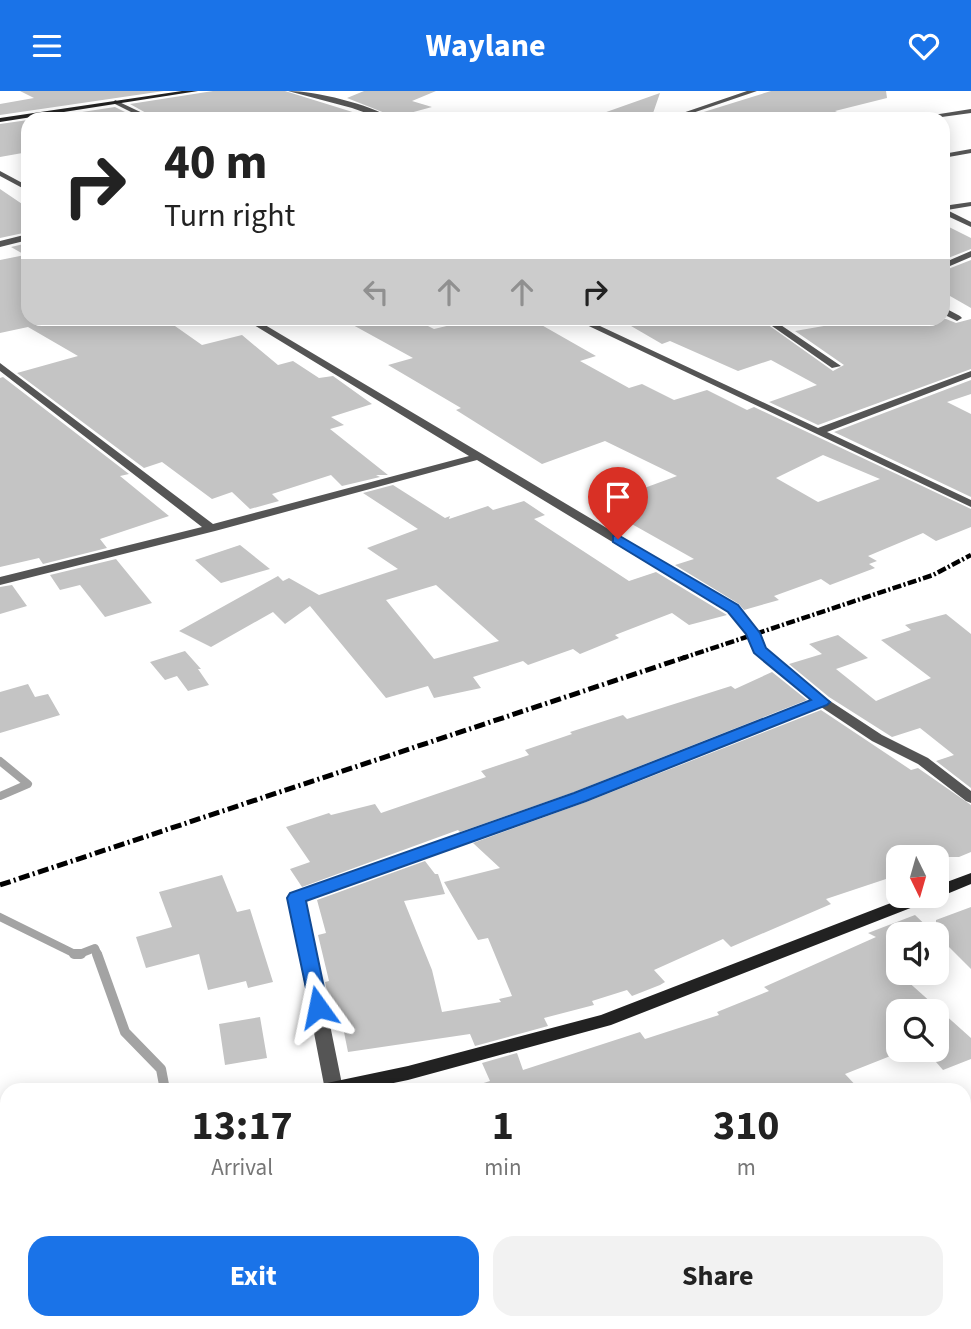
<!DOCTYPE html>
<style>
:root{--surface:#fff;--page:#f2f2f2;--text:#222;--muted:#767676;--accent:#1a73e8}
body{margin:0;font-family:"Source Sans 3",sans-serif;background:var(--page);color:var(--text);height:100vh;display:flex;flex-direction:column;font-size:26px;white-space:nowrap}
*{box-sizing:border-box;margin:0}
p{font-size:23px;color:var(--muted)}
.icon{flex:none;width:38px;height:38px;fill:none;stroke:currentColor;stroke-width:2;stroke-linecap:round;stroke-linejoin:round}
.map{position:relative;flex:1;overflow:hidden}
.sheet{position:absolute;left:0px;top:992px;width:971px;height:247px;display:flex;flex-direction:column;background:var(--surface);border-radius:21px 21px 0 0;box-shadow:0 4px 18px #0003}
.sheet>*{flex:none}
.guide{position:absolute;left:21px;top:21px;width:929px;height:214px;border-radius:21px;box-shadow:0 4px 18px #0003;background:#fff;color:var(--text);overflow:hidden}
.needle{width:46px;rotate:175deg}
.fabs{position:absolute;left:886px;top:754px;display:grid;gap:14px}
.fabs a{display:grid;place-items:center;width:63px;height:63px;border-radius:14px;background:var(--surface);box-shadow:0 4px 18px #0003;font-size:35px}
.pin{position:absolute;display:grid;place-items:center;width:60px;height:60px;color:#fff;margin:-72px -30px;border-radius:50% 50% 50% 0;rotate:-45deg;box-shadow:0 0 7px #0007}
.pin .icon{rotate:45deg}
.me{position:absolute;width:77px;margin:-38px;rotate:348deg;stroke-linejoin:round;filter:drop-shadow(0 0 5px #0008)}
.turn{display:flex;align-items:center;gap:24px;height:147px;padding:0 28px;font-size:32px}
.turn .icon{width:91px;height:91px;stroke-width:2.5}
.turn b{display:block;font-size:49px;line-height:60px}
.lanes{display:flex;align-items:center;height:66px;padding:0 28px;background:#0003;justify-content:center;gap:35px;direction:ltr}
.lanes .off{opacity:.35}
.eta{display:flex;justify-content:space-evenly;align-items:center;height:119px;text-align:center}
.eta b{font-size:42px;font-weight:700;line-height:49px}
.primary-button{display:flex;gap:14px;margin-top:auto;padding:14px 28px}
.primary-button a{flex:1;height:80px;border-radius:21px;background:var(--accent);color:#fff;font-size:28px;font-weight:700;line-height:80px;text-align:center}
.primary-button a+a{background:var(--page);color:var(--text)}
header{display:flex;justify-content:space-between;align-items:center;height:91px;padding:0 28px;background:var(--accent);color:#fff;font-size:32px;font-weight:700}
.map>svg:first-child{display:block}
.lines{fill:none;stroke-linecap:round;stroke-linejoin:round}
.stream-far1{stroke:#a3a3a3;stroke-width:8}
.stream{stroke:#a3a3a3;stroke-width:10}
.building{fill:#c4c4c4;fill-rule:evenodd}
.street{fill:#555;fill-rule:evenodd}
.secondary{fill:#222;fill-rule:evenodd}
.rail-far1{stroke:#000;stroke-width:4.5;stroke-dasharray:9 2.5 2 2.5;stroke-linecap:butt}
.rail{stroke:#000;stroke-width:5;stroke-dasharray:11 3.5 2 3.5;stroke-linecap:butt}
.route{fill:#1a73e8;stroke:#114b97;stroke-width:2}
</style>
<header><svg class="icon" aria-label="menu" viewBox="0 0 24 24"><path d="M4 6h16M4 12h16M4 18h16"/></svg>Waylane<svg class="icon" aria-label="heart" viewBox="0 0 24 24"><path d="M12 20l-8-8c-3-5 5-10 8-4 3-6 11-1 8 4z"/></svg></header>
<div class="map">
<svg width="971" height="1238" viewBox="0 0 971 1238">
<rect width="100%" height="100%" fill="#fff"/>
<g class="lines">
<path class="stream-far1" d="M0,670L28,693L0,705
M0,826L77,864L95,857L98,864"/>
<path class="stream" d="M74,863H81
M97,863L125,941L161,978L165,999
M180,1238L185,1232"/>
</g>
<path class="building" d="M20,0H164L0,24V13L34,7Z
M213,0H285L375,28H157L130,13Z
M364,0H436L412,10L432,16L395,26L347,7Z
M771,0H886L887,7L835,20L851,28H694V24Z
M660,2L651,28H595V25Z
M115,16L139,28H36Z
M28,29V61L0,66V33Z
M0,98L28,117V141L0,147Z
M943,133L971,147V158L943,169Z
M28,152V228H165L202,254L242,244L278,274L293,270L319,287L333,285L372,313L331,326L344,334L330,338L388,384H376L380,386L342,395L331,384L272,403L279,410L250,418L232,401L212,408L162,371L144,377L17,282L78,265L28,236L0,242V169L25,164L11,156Z
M971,169V217L943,201V180Z
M342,228H414L434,238L476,228H531L596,265L580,270L629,297L642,293L674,309L707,299L747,319L754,316L971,418V436L936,450L923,442L868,465L877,470L869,473L875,477L830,494L821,488L774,505L779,509L744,519L739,513L675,474L694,468L598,414L677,385L605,350L542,373L456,319L461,317L388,274L413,267ZM823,364L880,388L818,411L776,387Z
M619,228H760L833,280L844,274L795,240L864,228H946L956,232L971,228V278L818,334L769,311L817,294L771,269L738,280L670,250L662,253Z
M3,286L129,383L120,385L169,425L100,448L107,457L43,473L39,467L0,476V287Z
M971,289V303L947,311L971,323V406L834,341Z
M393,394L445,427L450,425L449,428L488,415L493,419L524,410L545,424L534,428L629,490L656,481L727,524L689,534L672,522L615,544L619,547L580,563L573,558L528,574L523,570L473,586L481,597L434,607L428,595L386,607L310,515L285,533L273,521L211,556L179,540L278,485L283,490L289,487L319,504L398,478L367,457L418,438L363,402ZM436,494L499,550L434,568L386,509Z
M240,454L270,478L221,492L195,469Z
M116,468L152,512L105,526L80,494L60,499L50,484Z
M12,494L27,515L0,523V496Z
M946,523L971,543V697L936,670L954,664L920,637L892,646L829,606L789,573L822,563L809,553L838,544L868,567L836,578L876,610L931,587L881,549L911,539L905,534Z
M185,560L201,578H198L209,594L188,600L177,585L165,589L150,571Z
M772,581L807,609L574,701L460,741L458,739L302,796L290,778L310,771L286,736L329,722L331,724L375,713L381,722L486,686L481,680L529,664L525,659L572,643L570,641L623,624L627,628L731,595L735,598Z
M28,593L35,606L48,603L60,624L0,642V601Z
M821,619L911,679L918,677L971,714V761L959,766H898V784L826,808L831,813L731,856L723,848L654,879L665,891L660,894L632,905L627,899L592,910L594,914L544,927L548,935L475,955L470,943L348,961L342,931L334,932L325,891L329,890L318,844L326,842L317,809L425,770L435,783H438L445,803L404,810L432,879L442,921L501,911L499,908L512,905L488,847L478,849L444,791L500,777L473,752L586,711Z
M222,784L237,821L250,818L273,891L248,897L246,890L208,899L199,863L146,877L136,846L172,836L159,801Z
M971,816V878L936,843V829Z
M915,824L936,844H898V868L886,871L971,947V968L943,979L929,963L936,961V920H898V962L845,983L860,999H474V995L490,990L482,972L517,962L523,979L640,941L645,948L719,924L717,921L769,900L764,896L876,846L868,842Z
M260,926L267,967L225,974L219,933Z"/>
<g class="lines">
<path class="street" d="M288,0C316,0 369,13 393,28H383L352,17Z
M747,0H757L675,28H665Z
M115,9L153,27L154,28H145L113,12Z
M971,18V22L927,28H908Z
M971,58V62L943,67V63Z
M0,80L28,95V100L0,85Z
M971,111V115L947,119L971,131V136L943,123V115Z
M28,143V149L0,156V150Z
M971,160V166L943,178V172Z
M943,216L960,225L962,227L957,230L943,223Z
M244,228H255L738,515L760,542L765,557L827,608L882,644L928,667L971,700V712L966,710L918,673L872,650L821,616L585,709L305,810L343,998L325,999L288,807L290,803L575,703L812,610L754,562L747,543L728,521L477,369L215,440L0,494V486L202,436L0,280V272L213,433L469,365Z
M574,228H585L818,337L971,280V286L827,341L971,409V416Z
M762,228H772L841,275L832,277Z"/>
<path class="secondary" d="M182,0H198L0,31V27Z
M971,782V793L942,805L933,806L931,809L611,934L408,989L360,999H318L320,994L327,992L408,975L601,924L909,805H936V795Z
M7,1067V1083L0,1084V1068Z"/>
<path class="rail-far1" d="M680,568L933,484L971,464"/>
<path class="rail" d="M0,794L686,566"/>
</g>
<path class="route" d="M618,444L738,514L760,542L766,557L830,611L827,614L586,710L306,810L328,916L325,921L318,923L311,921L287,807L290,802L574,702L811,609L754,562L746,543L728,521L613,451V445Z"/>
</svg>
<div class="fabs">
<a><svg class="needle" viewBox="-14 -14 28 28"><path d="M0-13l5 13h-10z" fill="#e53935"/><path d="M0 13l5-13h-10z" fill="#767676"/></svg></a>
<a><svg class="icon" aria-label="sound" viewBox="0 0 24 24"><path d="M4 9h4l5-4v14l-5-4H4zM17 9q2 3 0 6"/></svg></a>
<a><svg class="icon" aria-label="search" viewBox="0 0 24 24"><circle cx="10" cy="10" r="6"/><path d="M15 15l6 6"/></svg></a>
</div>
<div class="pin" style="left:618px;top:448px;background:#d93025"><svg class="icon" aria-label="arrive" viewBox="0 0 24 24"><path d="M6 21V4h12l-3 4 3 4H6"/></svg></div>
<svg class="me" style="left:318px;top:916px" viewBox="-20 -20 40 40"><path d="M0-17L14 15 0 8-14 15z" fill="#1a73e8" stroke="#fff" stroke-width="4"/></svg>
<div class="guide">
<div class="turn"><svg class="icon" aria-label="right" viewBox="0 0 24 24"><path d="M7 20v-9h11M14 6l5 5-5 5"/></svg><div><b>40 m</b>Turn right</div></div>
<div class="lanes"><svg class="icon off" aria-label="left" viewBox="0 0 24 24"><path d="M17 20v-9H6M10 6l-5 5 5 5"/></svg><svg class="icon off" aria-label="ahead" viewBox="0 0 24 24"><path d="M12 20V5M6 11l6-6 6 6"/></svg><svg class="icon off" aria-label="ahead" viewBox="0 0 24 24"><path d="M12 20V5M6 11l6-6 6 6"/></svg><svg class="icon" aria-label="right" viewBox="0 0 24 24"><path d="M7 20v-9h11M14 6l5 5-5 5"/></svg></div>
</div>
<section class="sheet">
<div class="eta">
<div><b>13:17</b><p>Arrival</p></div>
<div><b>1</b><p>min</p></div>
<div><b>310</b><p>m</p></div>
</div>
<div class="primary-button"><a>Exit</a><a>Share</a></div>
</section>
</div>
